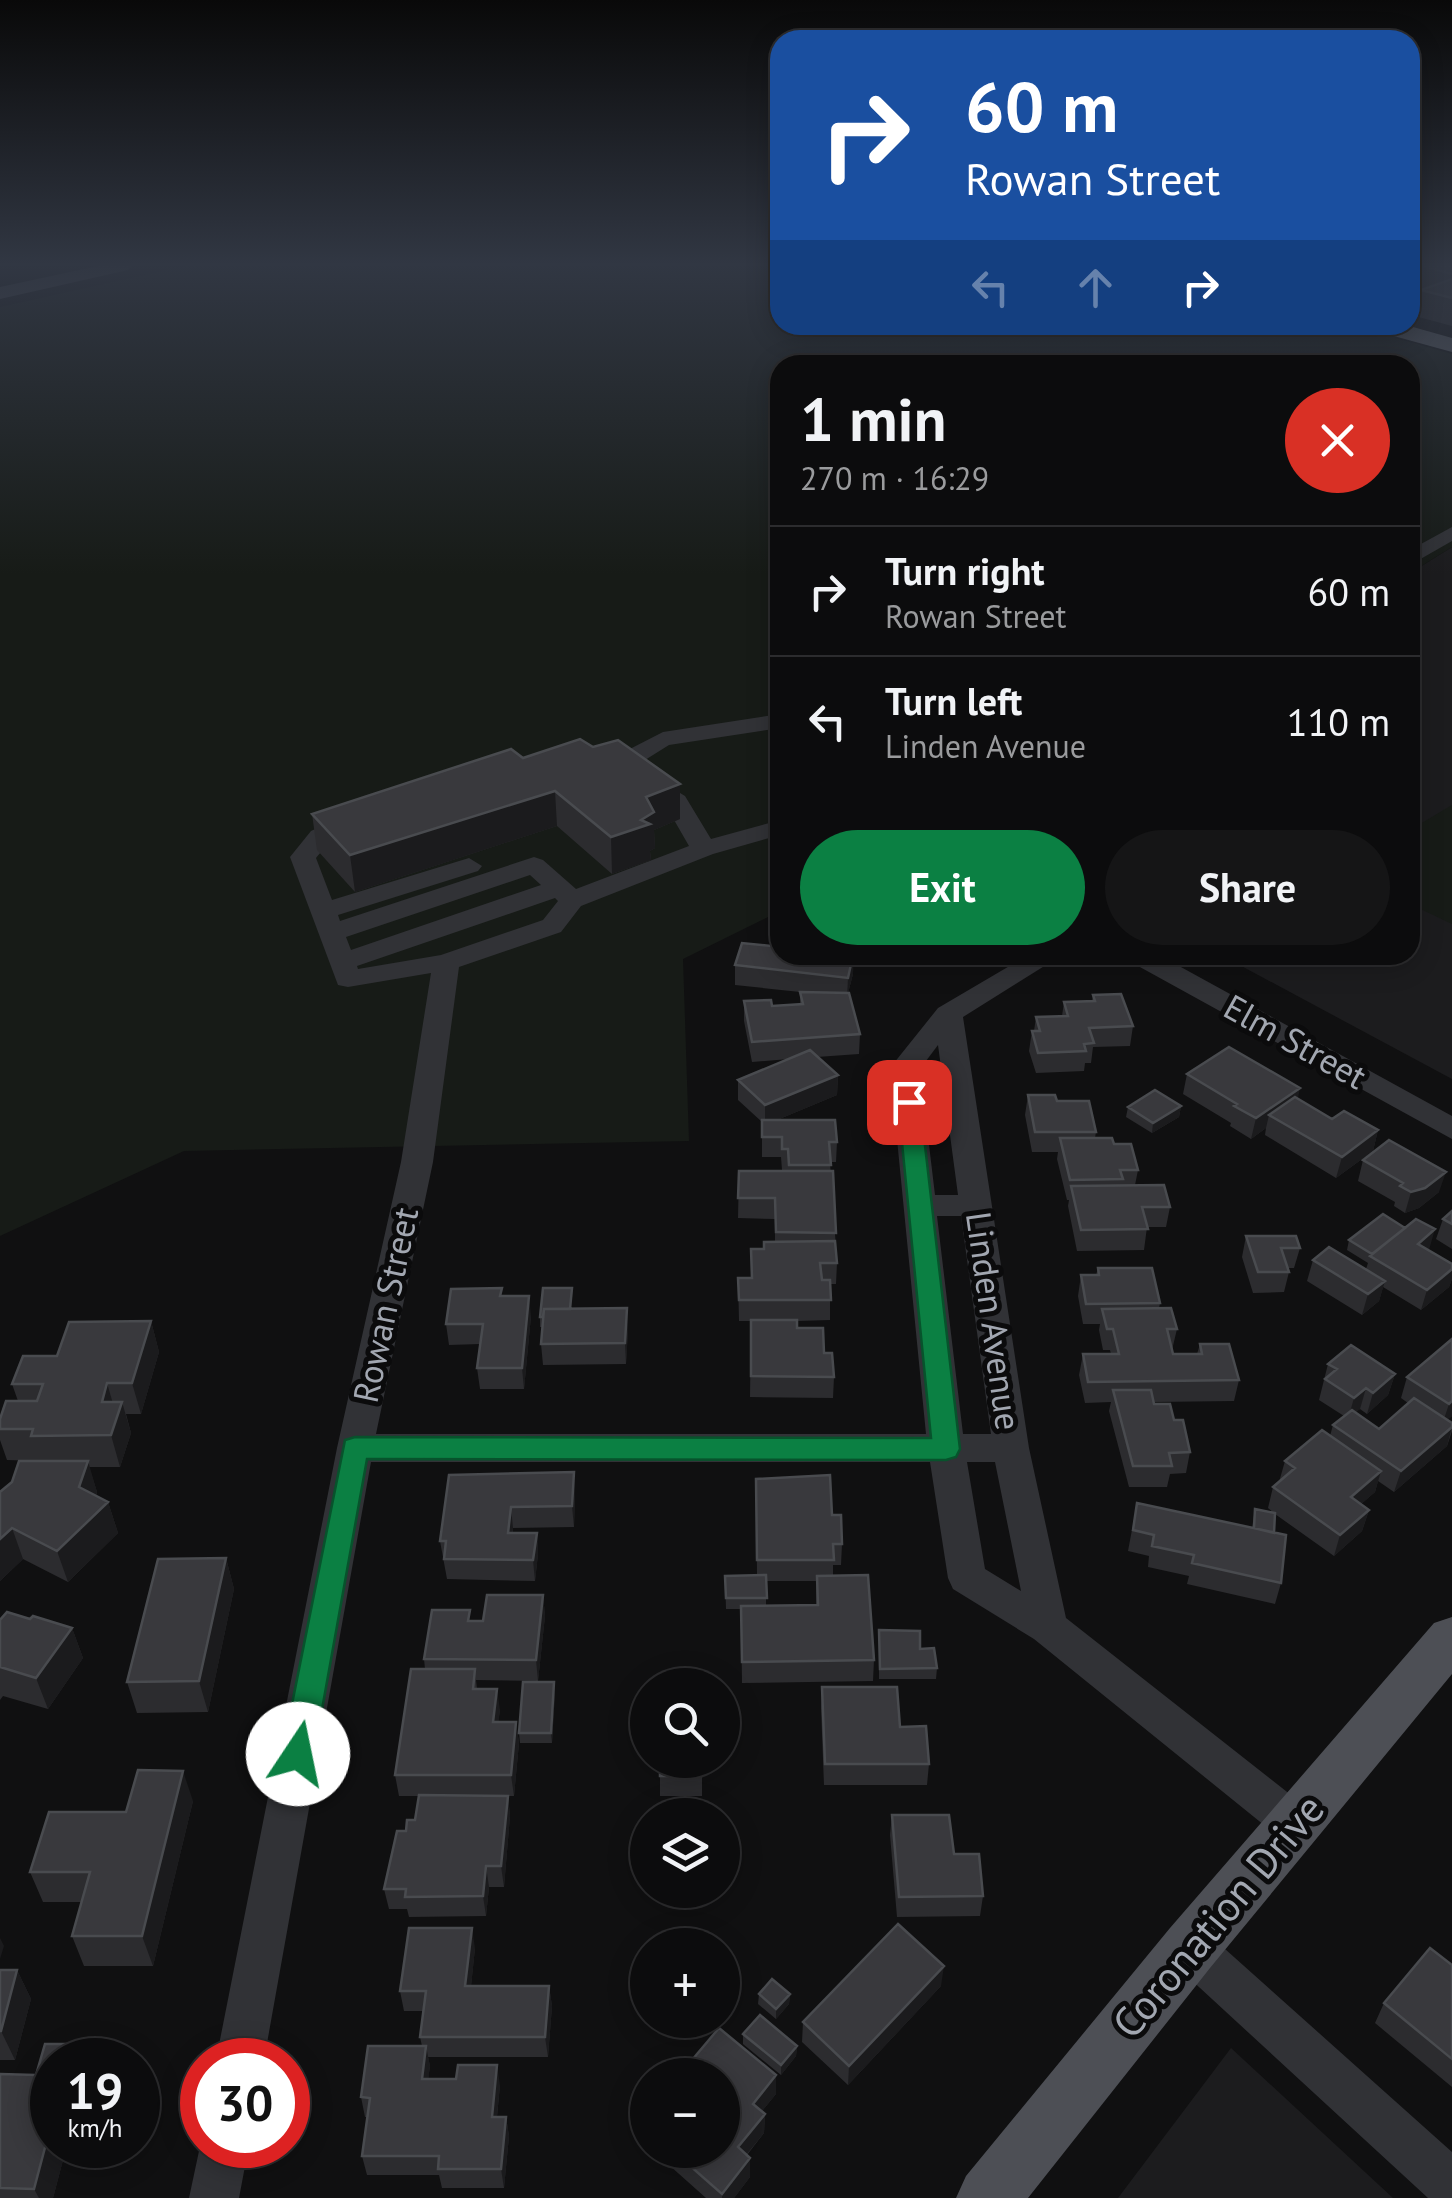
<!DOCTYPE html>
<meta charset="utf-8">
<style>
:root{--surface:#0c0c0d;--page:#151516;--text:#f1f3f6;--muted:#9a9b9d;--line:#2c2c2e;--accent:#0b8043}
body{margin:0;font-family:"PT Sans",sans-serif;background:var(--page);color:var(--text);height:100vh;display:flex;flex-direction:column;font-size:38px;white-space:nowrap}
*{box-sizing:border-box;margin:0}
p{font-size:32px;color:var(--muted)}
.icon{flex:none;width:55px;height:55px;fill:none;stroke:currentColor;stroke-width:2;stroke-linecap:round;stroke-linejoin:round}
.map{position:relative;flex:1;overflow:hidden}
.side{position:absolute;left:770px;top:355px;width:650px;height:610px;display:flex;flex-direction:column;background:var(--surface);border-radius:30px;box-shadow:0 5px 25px #0003,0 0 0 2px var(--line)}
.side>*{flex:none}
.banner{position:absolute;left:770px;top:30px;width:650px;height:305px;border-radius:30px;box-shadow:0 5px 25px #0003,0 0 0 2px var(--line);background:#1a4fa0;color:#fff;overflow:hidden}
.buttons{position:absolute;left:630px;top:1668px;display:grid;gap:20px}
.buttons a{display:grid;place-items:center;width:110px;height:110px;border-radius:50%;background:var(--surface);box-shadow:0 5px 25px #0003,0 0 0 2px var(--line);font-size:50px}
.speed{position:absolute;left:30px;top:2038px;display:flex;gap:20px;font-size:50px;font-weight:700;text-align:center}
.speed>*{display:grid;place-content:center;width:130px;height:130px;border-radius:50%;background:var(--surface);box-shadow:0 5px 25px #0003,0 0 0 2px var(--line);line-height:1}
.speed small{font-size:25px;font-weight:400}
.speed .limit{border:15px solid #d22;background:#fff;color:#111}
.pin{position:absolute;display:grid;place-items:center;width:85px;height:85px;color:#fff;margin:-42px;border-radius:20px;box-shadow:0 5px 15px #0006}
.me{position:absolute;width:110px;margin:-55px;rotate:11deg;stroke-linejoin:round;filter:drop-shadow(0 0 8px #0008)}
.turn{display:flex;align-items:center;gap:35px;height:210px;padding:0 30px;font-size:45px}
.turn .icon{width:130px;height:130px;stroke-width:2.5}
.turn b{display:block;font-size:70px;line-height:85px}
.lanes{display:flex;align-items:center;height:95px;padding:0 30px;background:#0003;justify-content:center;gap:50px;direction:ltr}
.lanes .off{opacity:.35}
.round{display:grid;place-items:center;flex:none;width:105px;height:105px;border-radius:52px;background:var(--page)}
.headline{display:flex;align-items:center;justify-content:space-between;height:170px;padding:0 30px}
h1{font-size:60px;font-weight:700;line-height:75px}
.button{display:flex;gap:20px;margin-top:auto;padding:20px 30px}
.button a{flex:1;height:115px;border-radius:60px;background:var(--accent);color:#fff;font-size:40px;font-weight:700;line-height:115px;text-align:center}
.button a+a{background:var(--page);color:var(--text)}
ul{padding:0;list-style:none}
li{display:flex;align-items:center;gap:30px;height:130px;padding:0 30px;border-top:2px solid var(--line)}
li div{flex:1}
li b{display:block;font-size:38px}
li em{font-style:normal}
.map>svg:first-child{display:block}
.built{fill:#1c1c1e}
.green{fill:#171b17}
.lines{fill:none;stroke-linecap:round;stroke-linejoin:round}
.minor{fill:#313236;fill-rule:evenodd}
.major{fill:#4d4f55;fill-rule:evenodd}
.highway{fill:#5d6066;fill-rule:evenodd}
.wall{fill:#2c2c2f;fill-rule:evenodd}
.shaded-wall{fill:#1b1b1d}
.building{fill:#39393d;stroke:#494b4f;stroke-width:2.5}
.route{fill:#0b8043;stroke:#07532c;stroke-width:2.5}
.labels{text-anchor:middle;stroke-width:10;stroke-linejoin:round;paint-order:stroke}
.street-label{font-size:35px;fill:#a2a7b1;stroke:#0b0b0c}
.near-street-label{font-size:42px;fill:#a2a7b1;stroke:#0b0b0c}
</style>
<div class="map">
<svg width="1452" height="2198" viewBox="0 0 1452 2198">
<rect width="100%" height="100%" fill="#101011"/>
<path class="built" d="M1452,547V1079L1221,955H1410V573Z
M1231,2048L1393,2198H1118Z"/>
<path class="green" d="M185,266H780V325H1350L1452,354V547L1410,573V365H780V911L683,959L689,1141L184,1151L0,1236V307Z
M1452,805V924L1410,904V830Z"/>
<g class="lines">
<path class="minor" d="M1452,527V541L1410,565V550Z
M780,714V728L669,745L645,760L649,774L685,796L711,839L780,820V835L713,854L581,906L561,932L459,967L433,1162L376,1434H926L890,1068L938,1008L1028,955H1062L963,1017L1029,1448L1066,1618L1310,1810L1317,1824L1310,1838L1295,1844L1280,1838L1034,1639L953,1589L948,1578L930,1462H371L264,2060H216L337,1448L401,1162L431,973L348,987L338,985L290,857L311,831L351,812L363,819C349,835 330,840 316,858L332,900L469,858L482,866L478,871L338,915L340,921L534,857L543,860L576,889L689,846L666,806L630,783L620,757L624,752L663,732ZM530,875L541,885L351,950L346,937ZM555,898L558,901L543,920L441,955L358,969L357,966ZM938,1045L958,1195H935L920,1069ZM937,1216H961L991,1434H963ZM967,1462H995L1021,1591L985,1569Z
M1125,955H1159L1452,1116V1139L1129,961Z
M1190,1926L1206,1932L1452,2152V2198H1428L1174,1964L1167,1948L1174,1932Z
M202,2137V2145H249L239,2198H189Z"/>
<path class="major" d="M98,266H131L128,270L0,299V287Z
M1452,1617V1674L1210,1968L1028,2198H956L966,2176L1170,1928L1434,1623Z"/>
<path class="highway" d="M1368,325H1406L1452,338V352L1372,330Z"/>
</g>
<path class="wall" d="M1410,266H1452V326L1415,316L1420,292L1410,289Z
M523,758L680,819L654,830L655,848L650,851L651,860L612,874L557,826L355,892L317,850L312,814Z
M735,965L853,974L848,993L860,1034L859,1054L817,1057L838,1075L837,1095L777,1120L837,1142L836,1162H830L837,1263L836,1284H830V1320L797,1321V1328L824,1353L834,1377L833,1398L750,1397L751,1321H739L738,1278H751L764,1249L775,1241V1219L738,1218L739,1171H787V1170H782L781,1157H762V1122L738,1100V1080L789,1059L752,1062L744,1021V1001L772,1006L800,1005V992L735,985Z
M1093,995L1133,1026L1130,1046L1093,1047L1091,1063H1085L1084,1071L1036,1073L1029,1051L1032,1031H1034L1036,1017L1062,1016L1064,1002L1092,1001Z
M1187,1074L1298,1099L1332,1119L1378,1130L1373,1151L1336,1178L1265,1135L1266,1128L1251,1139L1230,1126L1231,1123L1183,1094Z
M1028,1095L1057,1101L1096,1132L1095,1138L1114,1144L1138,1170L1135,1185L1170,1207L1166,1227H1147L1144,1250L1077,1251L1068,1206L1069,1200H1067L1057,1159L1058,1152H1032L1025,1115Z
M1181,1106L1179,1117L1152,1133L1126,1117L1128,1107Z
M1363,1160L1439,1192L1419,1208L1405,1213L1394,1206L1395,1202L1358,1181Z
M1452,1211V1249L1436,1239L1443,1219Z
M1246,1236L1300,1248L1294,1268H1288L1289,1272L1284,1292L1253,1293L1242,1257Z
M1349,1240L1429,1250L1452,1264V1279L1449,1287L1421,1310L1383,1287L1379,1301L1362,1315L1307,1281L1313,1260L1366,1269L1368,1263L1347,1250Z
M1098,1268L1160,1303L1159,1308L1177,1329L1172,1350L1173,1354H1197L1200,1344L1239,1380L1234,1401L1154,1402L1174,1420L1190,1452L1186,1473L1170,1474L1167,1487H1129L1109,1411L1111,1402L1085,1403L1079,1375L1083,1354H1111L1110,1350H1103L1099,1330L1100,1324H1083L1078,1296L1081,1275H1096Z
M572,1288L571,1309L628,1329L626,1364L543,1365L541,1344L542,1327H540V1317Z
M502,1296L531,1316L524,1389H480L477,1368L480,1344L449,1345L446,1324Z
M151,1321L159,1352L141,1414H126L131,1433L120,1467H89L97,1492L96,1496L108,1502L118,1533L68,1582L23,1559L0,1581V1492L39,1461L7,1460L0,1440V1419L18,1401L12,1384L57,1356Z
M1452,1339V1416L1447,1420L1452,1423V1431L1447,1446L1394,1492L1378,1481L1375,1492L1361,1504L1369,1510L1362,1531L1334,1556L1275,1514L1274,1533L1281,1583L1275,1604L1187,1584L1189,1576L1148,1567L1149,1556L1128,1551L1137,1503L1252,1528L1255,1509L1274,1513L1268,1508L1273,1487L1279,1482L1285,1461L1330,1436L1333,1425L1344,1416L1319,1400L1328,1364L1395,1374L1388,1395L1367,1414L1360,1409L1355,1412L1379,1429L1408,1403L1401,1398L1407,1377Z
M449,1475L575,1493L574,1527L513,1528V1533H537L538,1554L535,1581L447,1579L440,1541Z
M756,1479L832,1515L842,1544L841,1565H833V1575L874,1660L873,1681L742,1683L741,1609H726L725,1576L757,1575ZM766,1581H816V1605L766,1606Z
M226,1558L234,1589L208,1712L137,1713L127,1682Z
M543,1595L545,1616L538,1681L476,1680L477,1689L500,1710L498,1722H516L519,1743L514,1796H508L510,1816L504,1887H489L486,1916L409,1917L407,1909H389L384,1889L406,1831L415,1820L419,1796H399L395,1775L425,1669L424,1659L471,1621H483Z
M30,1619L72,1628L83,1658L48,1709L3,1696L0,1700V1620Z
M879,1630L920,1649L937,1668L936,1679H879Z
M822,1687L900,1727L929,1764L927,1785H824L821,1708Z
M555,1692L552,1743H520L519,1733Z
M702,1760V1796H660V1776Z
M193,1801L153,1966H84L72,1936L82,1902H43L30,1872L126,1812Z
M892,1815L954,1854L983,1896L980,1916L897,1917L890,1835Z
M475,1948L471,1986H549L552,2006L548,2057H428L430,2066L428,2079L500,2085L497,2117H506L509,2136L504,2188H442L439,2175H367L362,2156L367,2117H365L361,2097L422,2046L420,2037L423,2011H404L400,1991Z
M1452,1965V2087L1375,2023L1384,2003Z
M0,1970H17L31,1999L15,2060H0Z
M941,1986L848,2085L802,2042L803,2022Z
M759,1994H790L789,2004L776,2019L758,2004Z
M743,2034L797,2046L796,2056L781,2075L743,2044Z
M45,2044H100L107,2060H52V2145H67L53,2198H0V2074L36,2075Z
M692,2060L776,2094L762,2111L765,2114L764,2133L747,2155L750,2158V2177L734,2198H706L660,2157L659,2150H722V2075H693Z"/>
<path class="shaded-wall" d="M680,784V819L654,830L655,848L650,851L651,860L612,874L611,837L646,797Z
M555,791L557,826L355,892L350,855Z
M854,955L853,974L847,997L848,978Z
M838,1075L837,1095L765,1125V1105Z
M1300,1088L1296,1108L1269,1115L1266,1128L1251,1139L1256,1118Z
M1181,1106L1179,1117L1152,1133L1153,1123Z
M1378,1130L1373,1151L1336,1178L1342,1157Z
M1446,1172L1439,1192L1419,1208L1405,1213L1411,1192Z
M1435,1229L1429,1250L1418,1244Z
M1452,1269V1279L1449,1287L1421,1310L1427,1290Z
M1385,1281L1379,1301L1362,1315L1368,1294Z
M529,1296L531,1316L524,1389L522,1368Z
M627,1308L628,1329L626,1364L625,1343Z
M151,1321L159,1352L141,1414L132,1383Z
M1395,1374L1388,1395L1367,1414L1373,1393Z
M107,1383L116,1414L102,1402Z
M1366,1388L1360,1409L1348,1419L1354,1398Z
M1452,1401V1416L1442,1425L1449,1404Z
M122,1402L131,1433L120,1467L111,1435Z
M1452,1427L1447,1446L1394,1492L1401,1471Z
M88,1461L97,1492L89,1518L79,1487Z
M1381,1471L1375,1492L1345,1518L1351,1497Z
M574,1472L575,1493L574,1527L572,1506Z
M108,1502L118,1533L68,1582L57,1551Z
M511,1507L513,1528L511,1554L508,1533Z
M1369,1510L1362,1531L1334,1556L1340,1535Z
M12,1528L23,1559L0,1581V1539Z
M537,1533L538,1554L535,1581L533,1560Z
M226,1558L234,1589L208,1712L199,1681Z
M543,1595L545,1616L538,1681L536,1660Z
M72,1628L83,1658L48,1709L36,1678Z
M554,1682L555,1692L552,1743L551,1733Z
M497,1689L500,1710L496,1743L493,1722Z
M516,1722L519,1743L514,1796L511,1775Z
M183,1771L193,1801L153,1966L142,1936Z
M508,1796L510,1816L504,1887L501,1866Z
M486,1866L489,1887L486,1916L483,1896Z
M472,1928L475,1948L469,2006L465,1986Z
M0,1938L4,1946L0,1959Z
M944,1966L941,1986L848,2085L849,2066Z
M17,1970L31,1999L15,2060L1,2031Z
M549,1986L552,2006L548,2057L545,2037Z
M790,1994L789,2004L776,2019V2009Z
M100,2044L107,2060H96Z
M426,2046L430,2066L426,2099L422,2079Z
M797,2046L796,2056L781,2075V2065Z
M497,2065L500,2085L495,2136L492,2117Z
M776,2075V2094L752,2123L753,2104Z
M765,2114L764,2133L737,2166L738,2147Z
M506,2117L509,2136L504,2188L501,2169Z
M52,2121V2145H67L53,2198H39L34,2189Z
M750,2158V2177L734,2198H722V2194Z"/>
<path class="building" d="M1423,266H1452V274Z
M1452,279V298L1421,290Z
M580,739L593,747L618,740L680,784L646,797L654,812L641,820L650,824L611,837L555,791L350,855L312,814L511,749L523,758Z
M774,936L780,937V955H853L848,978L735,965L742,943L771,946Z
M800,992L849,993L860,1034L752,1042L744,1001L771,1000L772,1006L803,1004Z
M1121,994L1133,1026L1089,1028L1094,1043L1084,1044L1086,1051L1038,1053L1032,1031H1040L1036,1017L1068,1016L1064,1002L1095,1001L1093,995Z
M1229,1047L1300,1088L1256,1118L1234,1106L1237,1104L1187,1074Z
M810,1050L838,1075L765,1105L738,1080Z
M1155,1090L1181,1106L1153,1123L1128,1107Z
M1028,1095H1055L1057,1101H1089L1096,1132H1035Z
M1295,1097L1332,1119L1344,1111L1378,1130L1342,1157L1269,1115Z
M762,1120H835L837,1142H829L831,1165H789L788,1149H782V1137H762Z
M1060,1138H1112L1114,1144H1131L1138,1170H1120L1123,1179L1070,1180Z
M1389,1140L1446,1172L1425,1188L1411,1192L1400,1186L1403,1183L1363,1160Z
M739,1171H833L836,1233L776,1232L775,1198H738Z
M1164,1185L1170,1207H1142L1148,1229L1081,1230L1071,1186Z
M1452,1211V1224L1443,1219Z
M1383,1214L1405,1228L1372,1254L1349,1240Z
M1416,1219L1435,1229L1418,1244L1452,1264V1269L1427,1290L1370,1256Z
M1246,1236H1296L1300,1248H1281L1289,1272H1258Z
M835,1241L837,1263H820L822,1280H830L831,1300H739L738,1278H752L751,1249H764V1242Z
M1329,1247L1385,1281L1368,1294L1313,1260Z
M1098,1268H1152L1160,1303L1086,1304L1081,1275H1099Z
M502,1288L500,1296H529L522,1368H477L483,1324H446L451,1289Z
M543,1288H572L570,1309H544L543,1317H540Z
M627,1308L625,1343L541,1344L544,1309Z
M1171,1308L1177,1329H1167L1173,1354H1202L1200,1344H1229L1239,1380L1088,1382L1083,1354H1119L1113,1329H1107L1102,1309Z
M751,1320H797V1328H823L824,1353H832L834,1377L751,1376Z
M151,1321L132,1383H107L102,1402H122L111,1435L31,1436L33,1429H0V1419L6,1401H37L43,1384H12L23,1356H57L69,1322Z
M1452,1339V1401L1449,1404L1407,1377Z
M1351,1345L1395,1374L1373,1393L1366,1388L1354,1398L1325,1379L1337,1369L1328,1364Z
M1113,1390H1151L1154,1404H1170L1174,1420H1183L1190,1452L1169,1453L1172,1466H1133Z
M1414,1398L1452,1423V1427L1401,1471L1333,1425L1352,1410L1379,1429Z
M1322,1430L1381,1471L1351,1497L1369,1510L1340,1535L1273,1487L1295,1468L1285,1461Z
M19,1461H88L79,1487L108,1502L57,1551L12,1528L0,1539V1492L12,1482Z
M574,1472L572,1506L511,1507L508,1533H537L533,1560L444,1559L446,1541H440L449,1475Z
M830,1475L832,1515H841L842,1544H833L834,1560H757L756,1479Z
M1137,1503L1286,1535L1281,1583L1192,1563L1194,1555L1152,1546L1154,1535L1133,1530Z
M1255,1509L1275,1513L1274,1533L1254,1528Z
M226,1558L199,1681L127,1682L158,1559Z
M766,1575L767,1598H726L725,1576Z
M868,1575L874,1660L742,1662L741,1606L818,1605L817,1576Z
M487,1595H543L536,1660L424,1659L432,1610H470L468,1621H483Z
M7,1612L30,1619L33,1616L72,1628L36,1678L0,1667V1620Z
M879,1630L920,1631V1649L934,1648L937,1668L880,1669Z
M411,1669H475L473,1689H497L493,1722H516L511,1775H395Z
M523,1682H554L551,1733H519Z
M822,1687H897L900,1727L926,1726L929,1764H825Z
M660,1760H702L701,1776H660Z
M138,1770L183,1771L142,1936H72L90,1872H30L49,1812H126Z
M419,1795L508,1796L501,1866H486L483,1896L405,1897L406,1889H384L397,1831H406L407,1820H415Z
M892,1815H949L954,1854H979L983,1896L899,1897Z
M898,1924L944,1966L849,2066L803,2022Z
M409,1928H472L465,1986H549L545,2037H420L426,1991H400Z
M1430,1948L1452,1965V2059L1384,2003Z
M0,1970H17L1,2031H0Z
M772,1979L790,1994L776,2009L759,1994Z
M760,2015L797,2046L781,2065L743,2034Z
M719,2028L776,2075L753,2104L765,2114L738,2147L750,2158L722,2194L672,2150H722V2075H711L692,2060Z
M45,2044H100L96,2060H52V2121L34,2189L0,2188V2074L36,2075Z
M368,2046H426L422,2079H456L458,2065H497L492,2117H506L501,2169H438L439,2156H362L370,2098L361,2097Z"/>
<linearGradient id="sky" x2="0" y2="1"><stop stop-color="#090909"/><stop offset="0.46" stop-color="#313743"/><stop offset="1" stop-color="#313743" stop-opacity="0"/></linearGradient>
<rect width="1452" height="574" fill="url(#sky)"/>
<path class="route" d="M909,1095L920,1102L960,1449L956,1457L946,1460L367,1459L314,1754L309,1764L298,1768L286,1764L282,1754L345,1440L355,1437L931,1438L898,1102Z"/>
<g class="labels">
<g class="street-label">
<text transform="translate(1295 1042) rotate(29)" y="12">Elm Street</text>
<text transform="translate(386 1305) rotate(-78)" y="12">Rowan Street</text>
<text transform="translate(993 1321) rotate(82)" y="12">Linden Avenue</text>
</g>
<g class="near-street-label">
<text transform="translate(1218 1916) rotate(-50)" y="15">Coronation Drive</text>
</g>
</g>
</svg>
<div class="buttons">
<a><svg class="icon" aria-label="search" viewBox="0 0 24 24"><circle cx="10" cy="10" r="6"/><path d="M15 15l6 6"/></svg></a>
<a><svg class="icon" aria-label="layers" viewBox="0 0 24 24"><path d="M12 4l9 5-9 5-9-5zM3 14l9 5 9-5"/></svg></a>
<a>+</a>
<a>−</a>
</div>
<div class="speed"><div>19<small>km/h</small></div><div class="limit">30</div></div>
<div class="pin" style="left:909px;top:1102px;background:#d93025"><svg class="icon" aria-label="arrive" viewBox="0 0 24 24"><path d="M6 21V4h12l-3 4 3 4H6"/></svg></div>
<svg class="me" style="left:298px;top:1754px" viewBox="-20 -20 40 40"><circle r="19" fill="#fff"/><path d="M0-13L10 11 0 6-10 11z" fill="#0b8043"/></svg>
<div class="banner">
<div class="turn"><svg class="icon" aria-label="right" viewBox="0 0 24 24"><path d="M7 20v-9h11M14 6l5 5-5 5"/></svg><div><b>60 m</b>Rowan Street</div></div>
<div class="lanes"><svg class="icon off" aria-label="left" viewBox="0 0 24 24"><path d="M17 20v-9H6M10 6l-5 5 5 5"/></svg><svg class="icon off" aria-label="ahead" viewBox="0 0 24 24"><path d="M12 20V5M6 11l6-6 6 6"/></svg><svg class="icon" aria-label="right" viewBox="0 0 24 24"><path d="M7 20v-9h11M14 6l5 5-5 5"/></svg></div>
</div>
<section class="side">
<div class="headline"><div><h1>1 min</h1><p>270 m · 16:29</p></div><a class="round" style="background:#d93025;color:#fff"><svg class="icon" aria-label="close" viewBox="0 0 24 24"><path d="M6 6l12 12M18 6L6 18"/></svg></a></div>
<ul>
<li><svg class="icon" aria-label="right" viewBox="0 0 24 24"><path d="M7 20v-9h11M14 6l5 5-5 5"/></svg><div><b>Turn right</b><p>Rowan Street</p></div><em>60 m</em></li>
<li><svg class="icon" aria-label="left" viewBox="0 0 24 24"><path d="M17 20v-9H6M10 6l-5 5 5 5"/></svg><div><b>Turn left</b><p>Linden Avenue</p></div><em>110 m</em></li>
</ul>
<div class="button"><a>Exit</a><a>Share</a></div>
</section>
</div>
